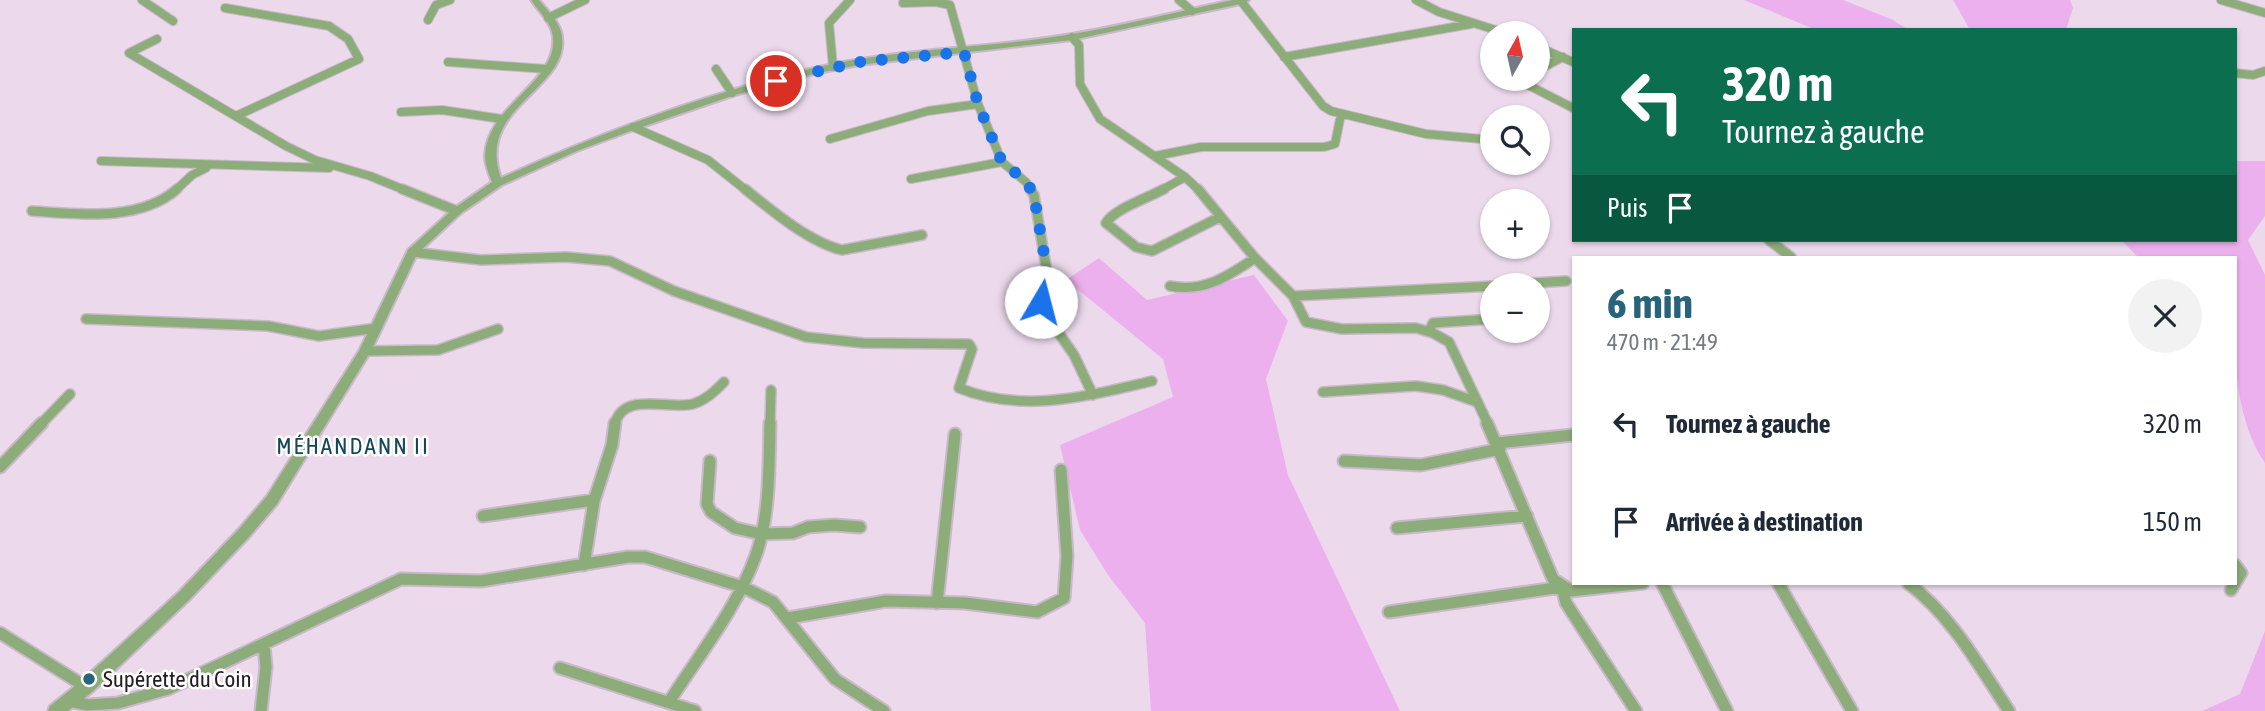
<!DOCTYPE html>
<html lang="fr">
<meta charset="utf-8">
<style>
:root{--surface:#fff;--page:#f2f2f3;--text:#1f2937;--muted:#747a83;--accent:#27647b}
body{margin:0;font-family:"Asap Condensed",sans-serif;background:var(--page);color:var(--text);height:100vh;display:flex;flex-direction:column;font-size:26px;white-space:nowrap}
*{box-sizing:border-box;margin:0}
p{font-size:23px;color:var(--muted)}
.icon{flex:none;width:38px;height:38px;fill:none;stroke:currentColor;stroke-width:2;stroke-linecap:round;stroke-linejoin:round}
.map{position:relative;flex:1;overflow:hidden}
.sheet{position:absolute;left:1572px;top:256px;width:665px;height:329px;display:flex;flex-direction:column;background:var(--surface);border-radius:0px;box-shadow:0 2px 5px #0004}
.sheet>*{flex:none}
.hud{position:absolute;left:1572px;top:28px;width:665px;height:214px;border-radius:0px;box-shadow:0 2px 5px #0004;background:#0b6e4f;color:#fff;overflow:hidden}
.needle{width:46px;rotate:8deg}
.buttons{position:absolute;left:1480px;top:21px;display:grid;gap:14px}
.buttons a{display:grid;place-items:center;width:70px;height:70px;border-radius:50%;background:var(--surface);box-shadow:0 2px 5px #0004;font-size:35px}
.pin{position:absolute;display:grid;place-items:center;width:60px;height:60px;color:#fff;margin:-30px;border:4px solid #fff;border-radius:50%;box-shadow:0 2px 7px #0007}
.me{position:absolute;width:77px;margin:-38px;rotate:8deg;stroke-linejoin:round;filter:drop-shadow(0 0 5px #0008)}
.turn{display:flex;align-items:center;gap:24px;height:147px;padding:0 35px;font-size:32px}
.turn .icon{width:91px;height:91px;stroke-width:2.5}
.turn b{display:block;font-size:49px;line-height:60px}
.then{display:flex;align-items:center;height:66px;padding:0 35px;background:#0003;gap:14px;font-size:26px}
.round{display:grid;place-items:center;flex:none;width:74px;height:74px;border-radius:37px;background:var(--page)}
.summary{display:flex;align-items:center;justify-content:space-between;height:119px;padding:0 35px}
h1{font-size:42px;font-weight:700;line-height:52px;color:var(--accent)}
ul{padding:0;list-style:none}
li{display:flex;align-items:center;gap:21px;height:98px;padding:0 35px}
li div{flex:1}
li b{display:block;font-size:26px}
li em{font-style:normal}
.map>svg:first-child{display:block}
.green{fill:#edb0ee}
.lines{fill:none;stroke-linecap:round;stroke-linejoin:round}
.minor-far2-casing{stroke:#c8b8c8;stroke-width:10}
.minor-far1-casing{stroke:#c8b8c8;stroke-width:12}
.minor-casing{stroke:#c8b8c8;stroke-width:15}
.tertiary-casing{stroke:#c8b8c8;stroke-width:4}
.minor-far2{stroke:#8cad79;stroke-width:8}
.minor-far1{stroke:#8cad79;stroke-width:9}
.minor{stroke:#8cad79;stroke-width:11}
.tertiary{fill:#8cad79;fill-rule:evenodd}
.route{stroke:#1a73e8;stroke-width:12;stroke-dasharray:0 21.6}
.poi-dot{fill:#27647b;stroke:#fff;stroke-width:2.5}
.labels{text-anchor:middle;stroke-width:5;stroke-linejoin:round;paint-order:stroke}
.quarter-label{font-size:23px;letter-spacing:2px;fill:#144758;stroke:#fff}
.near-poi-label{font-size:23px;fill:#231d23;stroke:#fff;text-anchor:start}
</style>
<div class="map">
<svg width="2265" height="711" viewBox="0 0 2265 711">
<rect width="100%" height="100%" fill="#ecdaec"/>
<path class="green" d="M1744,0H1843L1893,20L1909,30H1816Z
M1953,0H2070L2073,8L2066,30H1970Z
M2235,161H2265V216L2248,240L2265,275V463C2227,407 2235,323 2235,257H2138L2121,240H2235Z
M1099,258L1147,300L1254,275L1288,321L1266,379L1288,475L1400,711H1151L1145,623L1108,575L1080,530L1060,445L1173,397L1163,359L1066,280Z
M2265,631V711H2202L2240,694Z"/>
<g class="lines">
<g class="minor-far2-casing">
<path id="minor-far2" d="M142,0L173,21
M1179,0L1192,11
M1416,0L1439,12L1505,33
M2221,0L2265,13
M1241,1L1323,106L1331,111L1426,134L1493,140
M903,3L936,2L950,5L978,104L1002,162L1026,182L1031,191
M225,8L329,26L348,39L359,59L236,116
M548,18L585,0
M428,20L436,5L450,0
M1072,37L1079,45L1080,84L1100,119L1185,177L1200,191
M157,39L129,53L286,146L315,160L370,176L407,191
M1538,47L1573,62
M1284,57L1471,24
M448,62L546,69
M833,67L829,23L850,0
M716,69L732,93
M1538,70L1563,57
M2235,73L2253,75L2265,71
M1526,79V84L1573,108
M401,112L442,110L502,119
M633,127L708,160L747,191
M830,139L928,111L978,104
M1155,156L1201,147H1324L1335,144L1341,114
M101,161L329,168
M911,179L1002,162
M175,191L192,175L206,168
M1160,191L1185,177"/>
</g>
<g class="minor-far1-casing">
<path id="minor-far1" d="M402,189L457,211
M745,189C771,210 809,242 842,250L922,235
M1030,189L1034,195L1047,272L1042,309L1074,355L1093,395
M1164,189C1148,198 1114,209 1106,223L1136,247L1152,251L1220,217
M1198,189L1255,258L1293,296L1306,322L1342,329L1416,328L1433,333L1449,342L1488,424
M32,211C78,214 140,222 177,189
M1769,240L1791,257
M412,252L481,260L566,257L610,261L674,291L806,337L863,343L969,344L972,349L959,388C1023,414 1087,396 1152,381
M1501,285L1566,281
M1170,286C1204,293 1228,276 1255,258
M1293,296L1493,286
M86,319L268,326L319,336L377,328
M1429,331L1433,323L1493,319
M365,351L438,350L498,329
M1323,392L1416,386L1443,390L1477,402
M41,424L70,394
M615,424C623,391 668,410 693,404C706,400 715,391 724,382
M770,424L771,390"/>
</g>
<g class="minor-casing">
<path id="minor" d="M1487,423L1553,579L1571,591L1643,583
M1497,443L1573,435
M710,461L707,504L711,512L735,528L761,534L793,533L808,527L834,525L860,527
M1344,461L1421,465L1500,449
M0,467L42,423
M483,516L594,500
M1397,528L1527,516
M584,565L594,501L612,445L615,423
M1662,583L1727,711
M1778,583L1852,711
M1908,583C1952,616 1979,666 2009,711
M2231,590L2241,573L2235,565
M937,603L955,434
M1389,612L1562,587L1566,603L1636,711
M788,618L886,601L965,603L1037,612L1064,598L1067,556L1061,470
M0,633L86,687
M560,668L695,711
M69,701L88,705L118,703L168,689L401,579L481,581L628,557H645L743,587L773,602L835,679L884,711
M669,702C699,655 737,608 756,555C770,516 769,464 770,423
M261,711L266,667L264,645"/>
</g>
<g class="tertiary-casing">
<path id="tertiary" d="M531,0H539C547,10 561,23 562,37C569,90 475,107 501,178C600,133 704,94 810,69C896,48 986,49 1072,34C1126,25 1180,11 1233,0H1249L1245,3L1072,40L859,65L813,74L735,95L636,129L577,151L502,185L461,213L417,254L371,351L277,504L249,537L189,600L92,692L68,711H48L50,706L80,682L179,592L239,529L267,496L359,351L408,250L453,209L492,182C489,174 485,165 485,156C486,106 558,82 553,37C552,23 538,11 531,0Z"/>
</g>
<use href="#minor-far2" class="minor-far2"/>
<use href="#minor-far1" class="minor-far1"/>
<use href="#minor" class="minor"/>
<use href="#tertiary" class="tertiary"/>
</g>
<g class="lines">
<path class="route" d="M776,81L859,62L964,52L978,104L1002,162L1026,181L1034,195L1047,272L1041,302"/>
</g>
<circle class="poi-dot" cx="89" cy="679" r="7"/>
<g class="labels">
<g class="quarter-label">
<text x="353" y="454">MÉHANDANN II</text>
</g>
<g class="near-poi-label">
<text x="103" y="687">Supérette du Coin</text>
</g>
</g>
</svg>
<div class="buttons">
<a><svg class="needle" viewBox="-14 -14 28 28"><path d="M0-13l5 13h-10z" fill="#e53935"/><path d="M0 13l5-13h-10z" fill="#747a83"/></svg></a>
<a><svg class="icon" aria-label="search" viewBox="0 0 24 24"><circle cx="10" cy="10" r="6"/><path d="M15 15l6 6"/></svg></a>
<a>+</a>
<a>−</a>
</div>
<div class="pin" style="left:776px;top:81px;background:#d93025"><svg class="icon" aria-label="arrive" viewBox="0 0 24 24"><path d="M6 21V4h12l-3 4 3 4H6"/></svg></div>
<svg class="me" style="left:1041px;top:302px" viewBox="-20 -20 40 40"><circle r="19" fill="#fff"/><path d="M0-13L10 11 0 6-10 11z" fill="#1a73e8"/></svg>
<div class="hud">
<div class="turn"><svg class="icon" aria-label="left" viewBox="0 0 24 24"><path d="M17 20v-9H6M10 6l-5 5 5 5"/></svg><div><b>320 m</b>Tournez à gauche</div></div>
<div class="then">Puis<svg class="icon" aria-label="arrive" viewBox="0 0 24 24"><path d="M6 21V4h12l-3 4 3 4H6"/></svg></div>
</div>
<section class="sheet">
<div class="summary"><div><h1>6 min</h1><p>470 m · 21:49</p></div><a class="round"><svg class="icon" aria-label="close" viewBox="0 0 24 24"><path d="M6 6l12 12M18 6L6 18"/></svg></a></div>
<ul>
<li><svg class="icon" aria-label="left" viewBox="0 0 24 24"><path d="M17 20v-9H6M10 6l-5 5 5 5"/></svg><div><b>Tournez à gauche</b></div><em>320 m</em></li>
<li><svg class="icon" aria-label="arrive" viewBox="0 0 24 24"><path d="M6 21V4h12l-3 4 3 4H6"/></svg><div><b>Arrivée à destination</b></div><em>150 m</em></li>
</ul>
</section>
</div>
